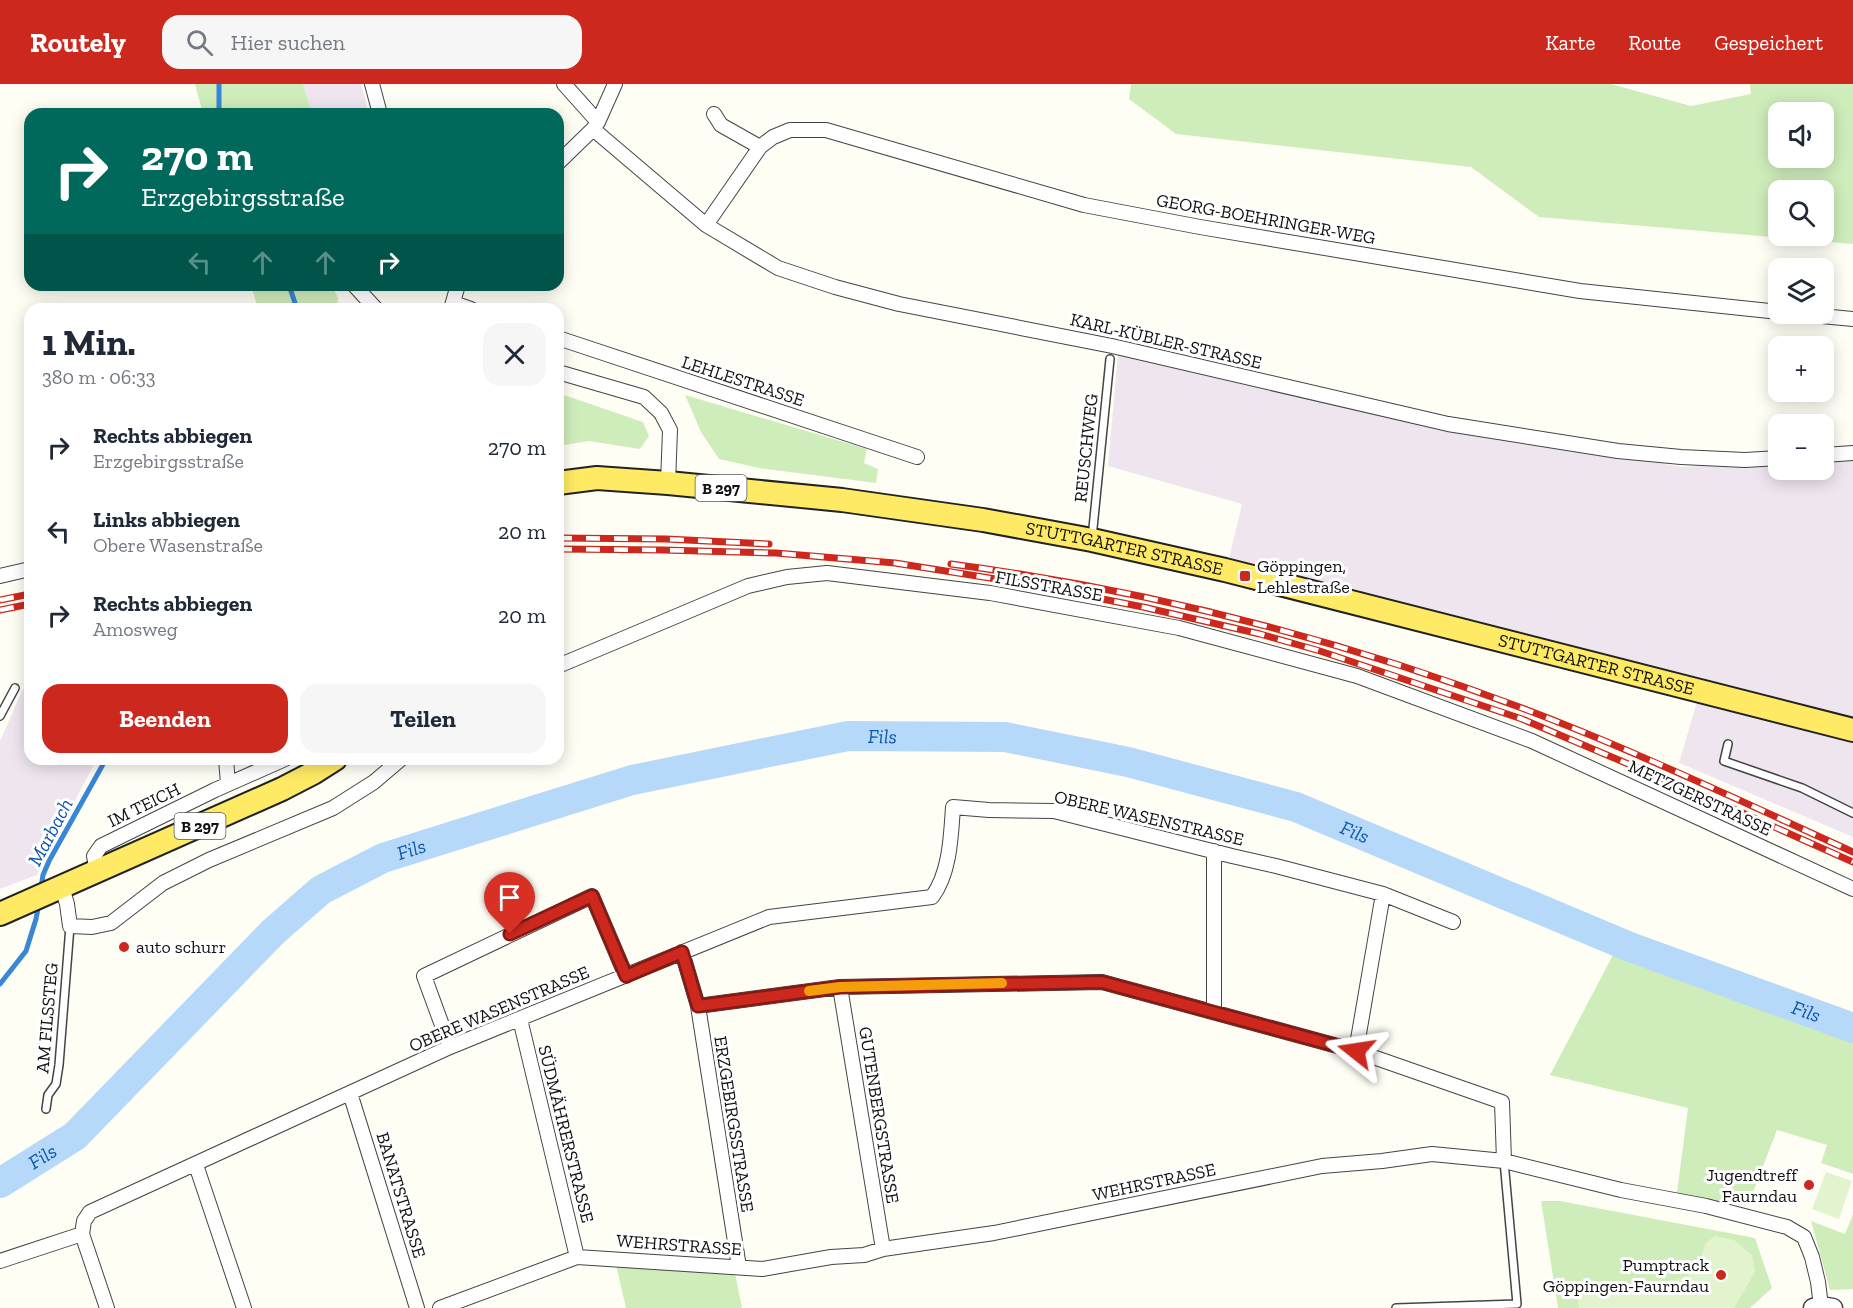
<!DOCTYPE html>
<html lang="de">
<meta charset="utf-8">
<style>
:root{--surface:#fff;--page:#f6f6f7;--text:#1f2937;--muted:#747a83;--accent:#cc281e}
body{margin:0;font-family:"Zilla Slab",serif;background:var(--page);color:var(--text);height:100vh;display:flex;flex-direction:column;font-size:22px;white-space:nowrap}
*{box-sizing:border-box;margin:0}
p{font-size:20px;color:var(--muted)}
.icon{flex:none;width:33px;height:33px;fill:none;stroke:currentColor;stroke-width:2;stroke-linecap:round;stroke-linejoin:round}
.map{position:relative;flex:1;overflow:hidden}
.side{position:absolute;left:24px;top:219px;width:540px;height:462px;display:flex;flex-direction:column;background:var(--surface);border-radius:18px;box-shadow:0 3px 15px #0003}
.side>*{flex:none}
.hud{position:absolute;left:24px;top:24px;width:540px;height:183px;border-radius:18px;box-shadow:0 3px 15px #0003;background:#00695c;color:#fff;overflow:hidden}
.buttons{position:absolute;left:1768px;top:18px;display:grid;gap:12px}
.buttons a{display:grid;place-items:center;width:66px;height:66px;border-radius:12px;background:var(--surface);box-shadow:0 3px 15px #0003;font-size:30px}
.pin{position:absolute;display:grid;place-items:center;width:51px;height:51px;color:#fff;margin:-62px -26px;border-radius:50% 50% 50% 0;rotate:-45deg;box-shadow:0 0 6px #0007}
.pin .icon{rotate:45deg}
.me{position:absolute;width:66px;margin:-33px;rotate:285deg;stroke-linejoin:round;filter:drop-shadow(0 0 4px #0008)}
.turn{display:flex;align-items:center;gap:21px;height:126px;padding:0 18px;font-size:27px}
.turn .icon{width:78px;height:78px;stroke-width:2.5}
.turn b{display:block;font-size:42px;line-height:51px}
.lanes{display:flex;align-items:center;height:57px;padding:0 18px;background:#0003;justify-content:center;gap:30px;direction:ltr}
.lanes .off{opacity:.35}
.round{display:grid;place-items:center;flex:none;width:63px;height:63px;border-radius:18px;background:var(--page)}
.overview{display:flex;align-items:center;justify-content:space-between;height:102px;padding:0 18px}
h1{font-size:36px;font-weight:700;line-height:45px}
.action{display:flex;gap:12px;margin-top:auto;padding:12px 18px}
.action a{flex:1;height:69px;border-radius:18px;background:var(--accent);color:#fff;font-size:24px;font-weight:700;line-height:69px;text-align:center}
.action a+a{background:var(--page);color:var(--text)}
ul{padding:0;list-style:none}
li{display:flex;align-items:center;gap:18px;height:84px;padding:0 18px}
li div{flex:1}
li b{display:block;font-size:22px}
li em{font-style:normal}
header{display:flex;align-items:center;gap:36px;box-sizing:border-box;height:84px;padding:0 30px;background:var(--accent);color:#fff}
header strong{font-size:28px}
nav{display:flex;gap:33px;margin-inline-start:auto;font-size:21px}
.search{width:420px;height:54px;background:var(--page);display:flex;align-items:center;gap:15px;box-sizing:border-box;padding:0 21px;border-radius:18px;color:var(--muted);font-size:22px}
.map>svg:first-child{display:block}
.industrial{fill:#efe5ef}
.green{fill:#cfedbb;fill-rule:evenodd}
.pitch{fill:#e2f4cd}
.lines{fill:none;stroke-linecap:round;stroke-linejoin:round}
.stream{stroke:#3886d6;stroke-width:5}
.river{stroke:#b6d9fa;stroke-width:30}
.service-casing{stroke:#444;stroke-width:10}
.minor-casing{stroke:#444;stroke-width:16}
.tertiary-casing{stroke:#444;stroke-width:21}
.primary-casing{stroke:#222;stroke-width:26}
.service{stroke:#fff;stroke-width:7}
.minor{stroke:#fff;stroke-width:14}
.tertiary{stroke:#fff;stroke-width:18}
.primary{stroke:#ffea65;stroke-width:22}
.rail-casing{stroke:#cc281e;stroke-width:7}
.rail{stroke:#fff;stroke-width:4.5;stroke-dasharray:14;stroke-linecap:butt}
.route-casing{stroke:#851a14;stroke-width:15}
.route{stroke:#cc281e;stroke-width:10}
.slow{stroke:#f59e0b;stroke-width:10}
.poi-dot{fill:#cc281e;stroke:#fff;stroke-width:2}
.labels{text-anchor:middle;stroke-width:6;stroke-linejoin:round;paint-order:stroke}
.shield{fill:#fff;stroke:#585858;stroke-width:1.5}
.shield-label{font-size:16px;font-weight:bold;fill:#111}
.street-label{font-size:18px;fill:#111;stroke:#fff}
.poi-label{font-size:18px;fill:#111;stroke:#fff;text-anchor:start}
.water-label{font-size:20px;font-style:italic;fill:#1058ad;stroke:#fff}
</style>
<header>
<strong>Routely</strong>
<div class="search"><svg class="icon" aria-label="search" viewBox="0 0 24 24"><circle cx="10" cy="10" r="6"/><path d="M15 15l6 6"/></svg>Hier suchen</div>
<nav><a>Karte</a><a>Route</a><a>Gespeichert</a></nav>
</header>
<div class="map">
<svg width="1853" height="1224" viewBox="0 0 1853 1224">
<rect width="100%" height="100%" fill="#fffef5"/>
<path class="industrial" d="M303,0H361L369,30H312Z
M1118,270L1259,301L1681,383L1779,378V386H1824V375L1853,373V753L1679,679L1704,594L1228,479L1242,420L1108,382Z
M30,596V675H97L53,758L37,791L0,805V657L22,607Z"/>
<path class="green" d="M195,0H303L312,30H203Z
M1131,0H1611L1691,22L1751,10L1750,0H1853V160L1539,133L1471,83L1176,50L1129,15ZM1779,28H1824V74H1779ZM1779,106H1824V152H1779Z
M251,201H332L338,214L337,225H258Z
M558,309L643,338L649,352L640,365L589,357L558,362Z
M685,311L867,365L864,379L878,385L876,399L759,384L719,375L701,348Z
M1614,869L1853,956V1090L1821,1079L1827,1061L1777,1046L1753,1108L1706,1122L1676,1116L1688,1024L1550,991Z
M1541,1117H1560L1755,1154L1772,1204L1750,1224H1558Z
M1853,1130V1205L1830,1206L1811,1137L1845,1150Z
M616,1181L735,1189L742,1224H626Z"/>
<path class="pitch" d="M1826,1088L1852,1097L1839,1135L1812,1125Z
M1715,1152L1734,1156L1752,1171L1755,1188L1734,1224H1579L1577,1211L1686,1194L1699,1178L1706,1159Z"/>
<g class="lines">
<path class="stream" d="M219,0V30
M289,201L297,225
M41,804L43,791L49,777L106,675
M0,900L26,867L36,835L39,819"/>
<path class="river" id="s1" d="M0,1099L75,1052L273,848L321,806L383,774L632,696L848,652L1005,653L1128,678L1296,723L1630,863L1853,944"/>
<g class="service-casing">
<path id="service" d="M1092,454L1110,275
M0,632L15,604
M1728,660L1724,677L1802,704L1853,729
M46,1025L48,1011L56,1000L59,981L70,842
M1396,1224L1517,1220L1504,1077"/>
</g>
<g class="minor-casing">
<path id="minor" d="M372,0L380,30
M564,0L598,38
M714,30L721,41L760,63
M593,45L706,141L778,184L835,203L899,220L1112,262L1448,340L1618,367L1681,373L1745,376L1779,374
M558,79L593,45L598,38L615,0
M706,141L760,63L773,53L790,46H826L1084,121L1200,143L1580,207L1779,228
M354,201L376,225
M454,219L471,225
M451,225L458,201
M1800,230L1853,235
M558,254L917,373
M558,288L644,313L661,329L670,346L668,399
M1824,371L1853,369
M0,492L30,485
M558,582L748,502L787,493L827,489L990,509L1179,544L1357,592L1532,657L1853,805
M226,675L228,700
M97,788L94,772L101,762L215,706L285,675
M62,803L67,820L70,842L92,843L111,839L163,799L209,776L333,724L374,698L401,675
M682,868L698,922L739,1183
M840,903L883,1165
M698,922L840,903L1102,898L1356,967L1502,1018L1504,1077
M1214,928V767
M520,935L577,1173
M450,963L424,892L592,812L626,892
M1356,967L1383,810
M350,1009L417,1224
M196,1081L244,1224
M0,1177L82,1150
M107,1224L82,1150L84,1137L90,1128L450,963L769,833L932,813C950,789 951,752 953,723L989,726L1054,727L1232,772L1276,782L1383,810L1453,838
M440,1224L577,1173L762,1185L831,1173L864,1171L883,1165L994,1149L1322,1082L1382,1077L1432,1070L1504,1077L1621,1106L1706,1122L1787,1143L1804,1153L1812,1173L1818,1198L1821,1222"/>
</g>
<g class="tertiary-casing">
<path id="tertiary" d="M1813,1224L1821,1222L1833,1224"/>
</g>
<g class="primary-casing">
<g id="primary">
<path id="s2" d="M558,399L597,394L668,399L842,416L983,436L1092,456L1225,486L1853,646"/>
<path d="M0,830L282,705L313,689L335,675"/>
</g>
</g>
<use href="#service" class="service"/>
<use href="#minor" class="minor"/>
<use href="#tertiary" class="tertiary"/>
<use href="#primary" class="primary"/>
<g class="rail-casing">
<path id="rail" d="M558,454L666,455L769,460
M558,465L663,466L776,469L895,479L1021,499L1143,523L1260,550L1320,567L1522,635L1725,721L1853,778
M951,480C1164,508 1374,564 1573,644C1668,682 1760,726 1853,768
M0,516L30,510
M0,526L30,520"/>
</g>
<use href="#rail" class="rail"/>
</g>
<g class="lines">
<g class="route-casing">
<path id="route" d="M510,850L592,812L626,892L682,868L698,922L840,903L1102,898L1356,967"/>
</g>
<use href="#route" class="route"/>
<path class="slow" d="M809,907L840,903L1002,899"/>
</g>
<g class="poi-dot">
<rect x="1239" y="486" width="12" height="12" rx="3"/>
<circle cx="124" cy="863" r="6"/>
<circle cx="1809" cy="1101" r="6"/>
<circle cx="1721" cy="1191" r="6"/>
</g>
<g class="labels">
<g class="shield">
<rect x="695.5" y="391" width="51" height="26" rx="4.5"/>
<rect x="174.5" y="729" width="51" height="26" rx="4.5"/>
</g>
<g class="shield-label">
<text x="721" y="410">B 297</text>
<text x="200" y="748">B 297</text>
</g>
<g class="street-label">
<text transform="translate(1266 135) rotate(10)" y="6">GEORG-BOEHRINGER-WEG</text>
<text transform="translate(1166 257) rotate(13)" y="6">KARL-KÜBLER-STRASSE</text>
<text transform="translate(743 297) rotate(18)" y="6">LEHLESTRASSE</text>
<text transform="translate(1086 364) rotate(-84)" y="6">REUSCHWEG</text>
<text dy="6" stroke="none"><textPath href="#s2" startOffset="572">STUTTGARTER STRASSE</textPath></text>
<text transform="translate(1049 502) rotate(10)" y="6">FILSSTRASSE</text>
<text dy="6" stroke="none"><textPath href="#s2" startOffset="1058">STUTTGARTER STRASSE</textPath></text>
<text transform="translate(1700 714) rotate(25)" y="6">METZGERSTRASSE</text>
<text transform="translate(144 721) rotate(-26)" y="6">IM TEICH</text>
<text transform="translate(1149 734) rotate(13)" y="6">OBERE WASENSTRASSE</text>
<text transform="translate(499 925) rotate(-23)" y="6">OBERE WASENSTRASSE</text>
<text transform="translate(47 934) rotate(-85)" y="6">AM FILSSTEG</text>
<text transform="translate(879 1031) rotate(81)" y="6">GUTENBERGSTRASSE</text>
<text transform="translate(734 1040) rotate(81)" y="6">ERZGEBIRGSSTRASSE</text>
<text transform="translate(566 1050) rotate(76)" y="6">SÜDMÄHRERSTRASSE</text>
<text transform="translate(1154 1098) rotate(-12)" y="6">WEHRSTRASSE</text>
<text transform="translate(401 1111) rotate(73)" y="6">BANATSTRASSE</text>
<text transform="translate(679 1161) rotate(4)" y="6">WEHRSTRASSE</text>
</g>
<g class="poi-label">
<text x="1257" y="488">Göppingen,<tspan x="1257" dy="21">Lehlestraße</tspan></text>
<text x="136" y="869">auto schurr</text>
<text x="1797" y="1097" text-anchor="end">Jugendtreff<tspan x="1797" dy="21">Faurndau</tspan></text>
<text x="1709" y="1187" text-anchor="end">Pumptrack<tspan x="1709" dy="21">Göppingen-Faurndau</tspan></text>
</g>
<g class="water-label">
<text dy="7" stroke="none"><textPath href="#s1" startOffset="1022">Fils</textPath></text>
<text transform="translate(50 748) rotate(-62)" y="7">Marbach</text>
<text dy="7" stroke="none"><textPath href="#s1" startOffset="1508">Fils</textPath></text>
<text dy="7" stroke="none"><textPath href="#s1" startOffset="536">Fils</textPath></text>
<text dy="7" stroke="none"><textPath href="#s1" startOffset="1994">Fils</textPath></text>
<text dy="7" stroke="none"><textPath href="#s1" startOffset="50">Fils</textPath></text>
</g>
</g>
</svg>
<div class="buttons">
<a><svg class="icon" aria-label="sound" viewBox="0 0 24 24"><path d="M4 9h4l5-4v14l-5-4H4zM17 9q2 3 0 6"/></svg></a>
<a><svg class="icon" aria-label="search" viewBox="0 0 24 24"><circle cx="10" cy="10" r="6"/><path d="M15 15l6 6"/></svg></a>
<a><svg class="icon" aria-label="layers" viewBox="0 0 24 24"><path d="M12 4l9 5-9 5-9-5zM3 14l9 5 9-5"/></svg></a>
<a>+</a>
<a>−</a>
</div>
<div class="pin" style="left:510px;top:850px;background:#d93025"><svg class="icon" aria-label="arrive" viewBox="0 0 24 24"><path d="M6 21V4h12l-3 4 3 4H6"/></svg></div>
<svg class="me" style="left:1356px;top:967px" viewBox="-20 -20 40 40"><path d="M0-17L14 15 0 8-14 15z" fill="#cc281e" stroke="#fff" stroke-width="4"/></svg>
<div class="hud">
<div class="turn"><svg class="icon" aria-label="right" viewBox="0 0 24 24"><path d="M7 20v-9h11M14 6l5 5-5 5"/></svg><div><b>270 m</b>Erzgebirgsstraße</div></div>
<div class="lanes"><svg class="icon off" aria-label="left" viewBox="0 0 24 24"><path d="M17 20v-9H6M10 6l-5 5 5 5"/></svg><svg class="icon off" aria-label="ahead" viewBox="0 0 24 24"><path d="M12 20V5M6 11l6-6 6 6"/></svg><svg class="icon off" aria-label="ahead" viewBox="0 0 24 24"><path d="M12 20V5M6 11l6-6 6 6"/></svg><svg class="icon" aria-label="right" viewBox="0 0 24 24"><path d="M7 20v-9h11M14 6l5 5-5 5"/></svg></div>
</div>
<section class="side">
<div class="overview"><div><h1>1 Min.</h1><p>380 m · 06:33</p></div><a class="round"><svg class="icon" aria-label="close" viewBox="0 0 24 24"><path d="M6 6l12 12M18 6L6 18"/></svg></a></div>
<ul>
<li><svg class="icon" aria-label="right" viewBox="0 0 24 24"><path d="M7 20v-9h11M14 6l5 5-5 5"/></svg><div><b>Rechts abbiegen</b><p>Erzgebirgsstraße</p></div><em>270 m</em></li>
<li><svg class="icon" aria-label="left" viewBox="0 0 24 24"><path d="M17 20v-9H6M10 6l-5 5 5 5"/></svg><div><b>Links abbiegen</b><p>Obere Wasenstraße</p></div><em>20 m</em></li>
<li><svg class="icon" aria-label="right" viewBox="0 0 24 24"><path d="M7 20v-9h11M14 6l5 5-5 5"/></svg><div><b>Rechts abbiegen</b><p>Amosweg</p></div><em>20 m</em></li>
</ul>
<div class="action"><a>Beenden</a><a>Teilen</a></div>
</section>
</div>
